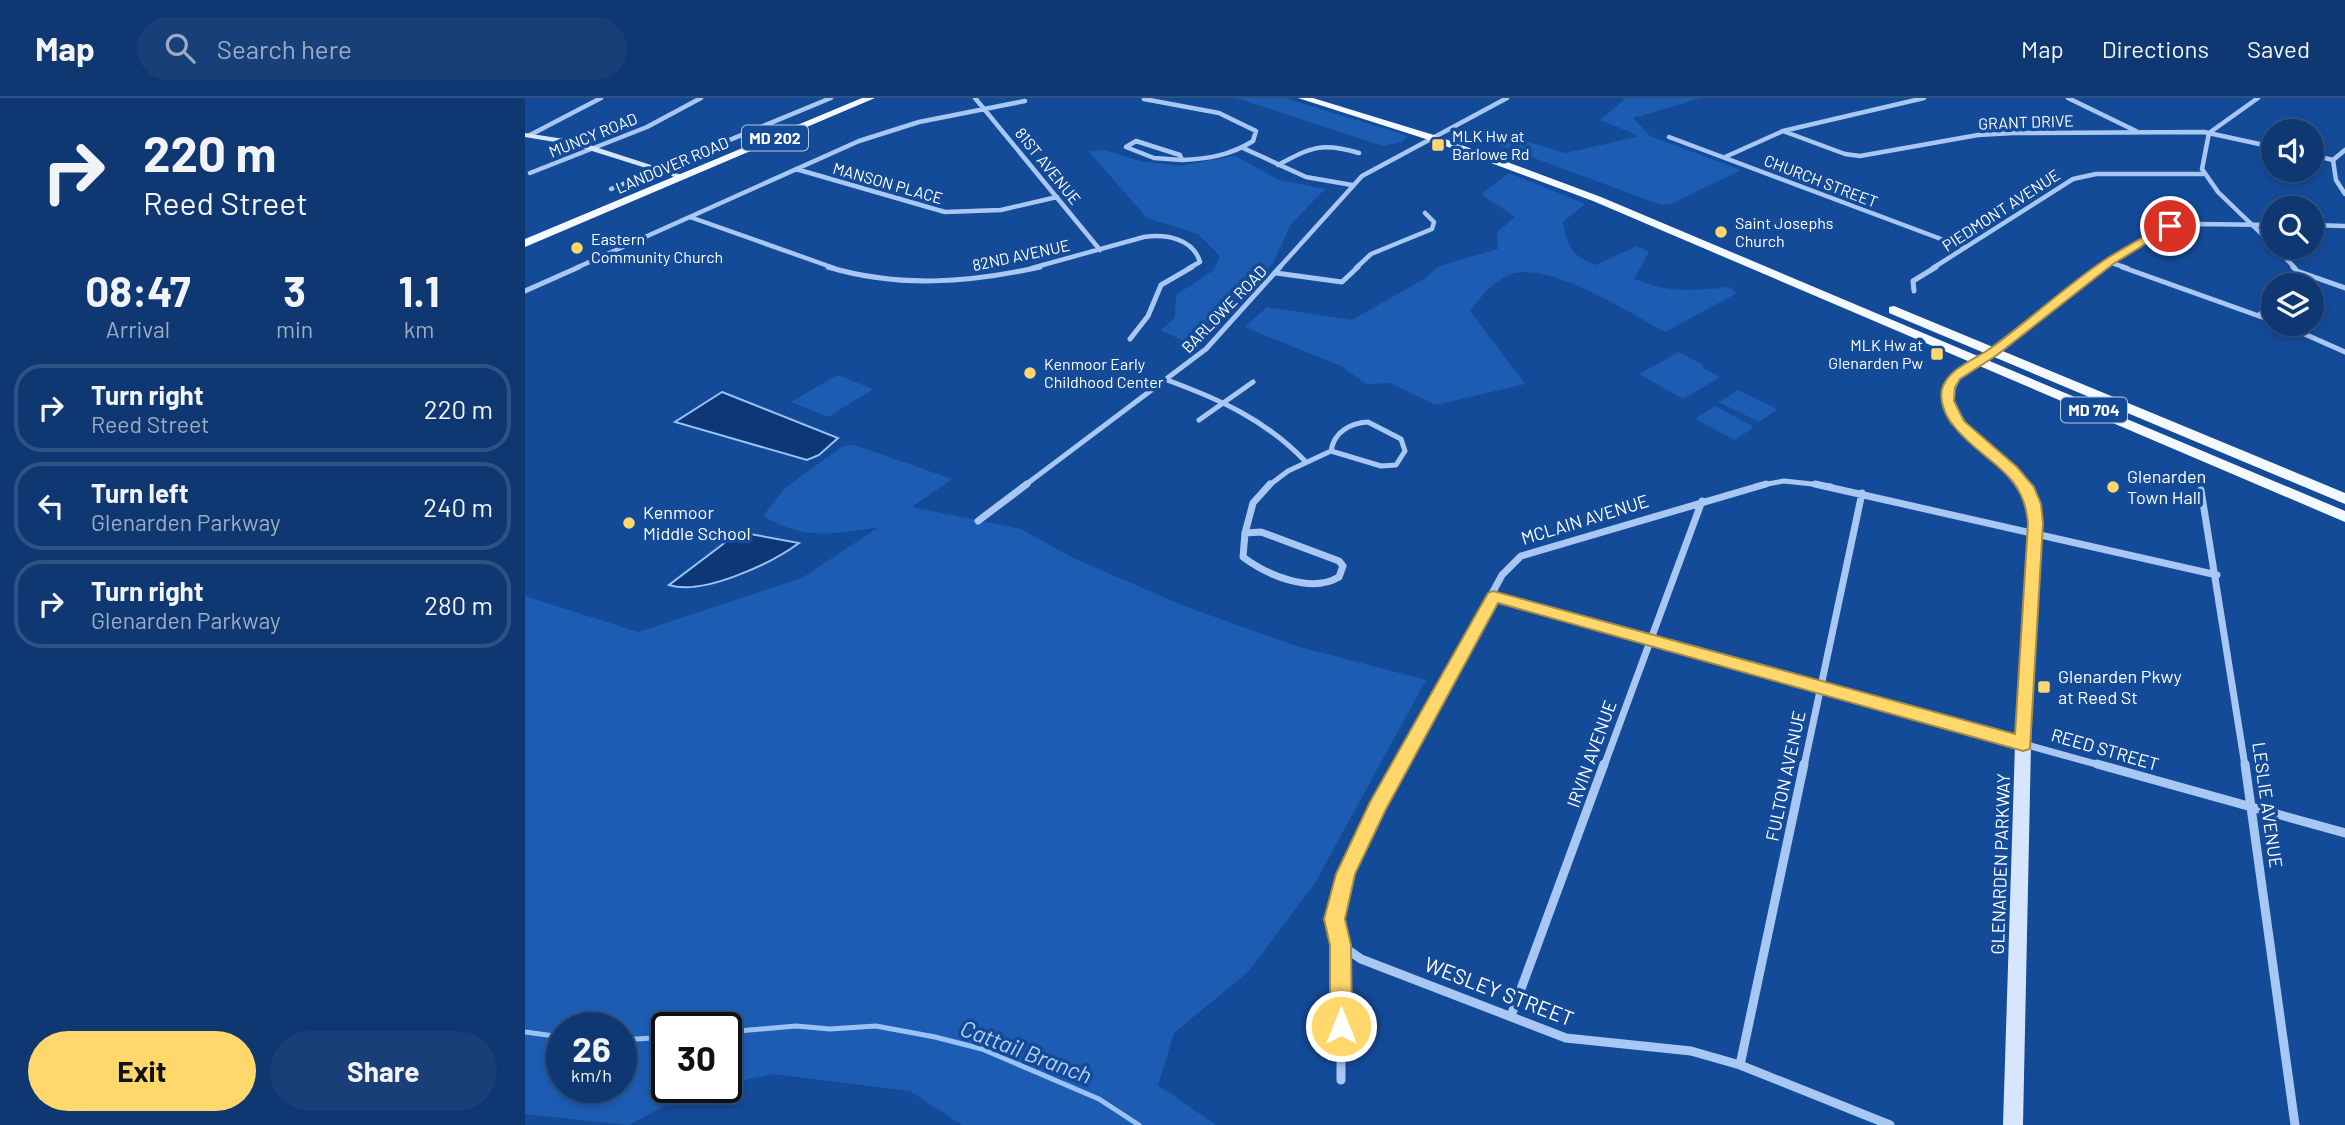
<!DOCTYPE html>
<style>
:root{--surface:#0f3873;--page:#183f78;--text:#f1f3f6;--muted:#9bacc4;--line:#2f5285;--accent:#ffd76a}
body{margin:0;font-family:Barlow,sans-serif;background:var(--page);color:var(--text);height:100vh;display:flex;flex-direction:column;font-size:26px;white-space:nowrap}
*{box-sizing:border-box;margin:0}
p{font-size:23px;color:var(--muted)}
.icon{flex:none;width:38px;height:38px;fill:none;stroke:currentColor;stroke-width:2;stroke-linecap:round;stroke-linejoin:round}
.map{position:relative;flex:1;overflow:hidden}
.details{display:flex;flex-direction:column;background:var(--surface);width:525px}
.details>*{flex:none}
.hud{background:#0f3873;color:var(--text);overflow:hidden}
.fabs{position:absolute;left:1736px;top:21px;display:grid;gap:14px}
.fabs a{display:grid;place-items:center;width:63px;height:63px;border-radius:50%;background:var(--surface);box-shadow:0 4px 10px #0003,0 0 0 2px var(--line);font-size:35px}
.speed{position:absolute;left:21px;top:914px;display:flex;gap:14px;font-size:35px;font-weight:700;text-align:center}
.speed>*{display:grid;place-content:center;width:91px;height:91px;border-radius:50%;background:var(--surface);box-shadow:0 4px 10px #0003,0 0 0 2px var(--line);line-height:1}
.speed small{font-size:18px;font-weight:400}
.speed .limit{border:4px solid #111;border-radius:10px;background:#fff;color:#111}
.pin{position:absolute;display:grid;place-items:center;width:60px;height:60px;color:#fff;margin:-30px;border:4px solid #fff;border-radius:50%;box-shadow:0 2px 7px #0007}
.me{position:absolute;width:77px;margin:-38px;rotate:0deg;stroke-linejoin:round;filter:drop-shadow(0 0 5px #0008)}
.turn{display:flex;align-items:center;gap:24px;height:147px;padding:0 28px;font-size:32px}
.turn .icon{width:91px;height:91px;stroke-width:2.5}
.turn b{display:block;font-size:49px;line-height:60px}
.eta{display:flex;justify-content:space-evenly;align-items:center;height:119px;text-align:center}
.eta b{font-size:42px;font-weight:700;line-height:49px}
.button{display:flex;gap:14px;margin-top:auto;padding:14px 28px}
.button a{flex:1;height:80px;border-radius:42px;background:var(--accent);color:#111;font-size:28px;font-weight:700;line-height:80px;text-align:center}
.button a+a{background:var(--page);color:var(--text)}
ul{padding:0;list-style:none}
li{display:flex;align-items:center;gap:21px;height:88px;margin:0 14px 10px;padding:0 14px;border:4px solid var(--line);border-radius:28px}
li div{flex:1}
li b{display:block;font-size:26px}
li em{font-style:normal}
header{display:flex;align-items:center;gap:42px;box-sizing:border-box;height:98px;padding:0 35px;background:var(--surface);border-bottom:2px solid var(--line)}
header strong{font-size:33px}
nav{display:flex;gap:38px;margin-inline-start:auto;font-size:24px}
.search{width:490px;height:63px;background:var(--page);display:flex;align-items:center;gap:18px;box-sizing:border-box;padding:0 24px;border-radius:38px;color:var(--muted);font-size:26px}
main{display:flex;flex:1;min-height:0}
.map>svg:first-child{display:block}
.green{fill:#1c5db3;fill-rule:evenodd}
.water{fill:#0d3776;stroke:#9ac2f5;stroke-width:2}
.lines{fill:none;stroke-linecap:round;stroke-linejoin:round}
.stream{stroke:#9ac2f5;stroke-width:5}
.street-far3{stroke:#a8c8f3;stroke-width:4.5}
.street-far2{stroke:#a8c8f3;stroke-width:5}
.street-far1{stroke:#a8c8f3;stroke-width:7}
.street{stroke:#a8c8f3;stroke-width:9}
.secondary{fill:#d7e6fc;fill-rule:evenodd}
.primary{fill:#f4f8ff;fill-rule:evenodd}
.route{fill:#ffd76a;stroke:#a68c45;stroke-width:2}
.poi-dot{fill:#ffd76a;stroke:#144b99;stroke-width:2.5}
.labels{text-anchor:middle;stroke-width:7;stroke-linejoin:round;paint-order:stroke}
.far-street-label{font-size:16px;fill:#fff;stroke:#144b99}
.far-poi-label{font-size:16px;fill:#fff;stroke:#144b99;text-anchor:start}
.shield{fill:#144b99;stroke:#b8c9e0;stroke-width:2}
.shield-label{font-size:16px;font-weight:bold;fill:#fff}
.poi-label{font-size:18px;fill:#fff;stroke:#144b99;text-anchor:start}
.street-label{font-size:18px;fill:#fff;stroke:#144b99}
.near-street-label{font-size:21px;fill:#fff;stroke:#144b99}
.near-water-label{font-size:23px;font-style:italic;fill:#b4d2f9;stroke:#144b99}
</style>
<header>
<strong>Map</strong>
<div class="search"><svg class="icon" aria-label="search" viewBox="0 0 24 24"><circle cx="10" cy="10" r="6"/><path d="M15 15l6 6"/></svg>Search here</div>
<nav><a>Map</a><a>Directions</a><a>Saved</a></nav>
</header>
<main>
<section class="details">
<div class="hud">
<div class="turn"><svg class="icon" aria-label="right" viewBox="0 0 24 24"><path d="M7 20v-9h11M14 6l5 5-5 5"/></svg><div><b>220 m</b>Reed Street</div></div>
</div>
<div class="eta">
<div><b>08:47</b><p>Arrival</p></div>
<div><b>3</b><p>min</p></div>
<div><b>1.1</b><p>km</p></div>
</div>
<ul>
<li><svg class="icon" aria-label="right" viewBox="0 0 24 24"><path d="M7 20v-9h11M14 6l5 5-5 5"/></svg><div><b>Turn right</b><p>Reed Street</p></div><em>220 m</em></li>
<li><svg class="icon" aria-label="left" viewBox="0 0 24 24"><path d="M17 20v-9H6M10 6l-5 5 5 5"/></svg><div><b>Turn left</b><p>Glenarden Parkway</p></div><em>240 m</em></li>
<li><svg class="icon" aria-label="right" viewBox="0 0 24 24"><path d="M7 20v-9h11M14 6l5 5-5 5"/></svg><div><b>Turn right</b><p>Glenarden Parkway</p></div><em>280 m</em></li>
</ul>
<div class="button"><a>Exit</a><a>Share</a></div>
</section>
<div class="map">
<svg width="1820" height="1027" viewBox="0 0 1820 1027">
<rect width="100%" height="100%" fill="#144b99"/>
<path class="green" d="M711,0H760L883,38L877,44L858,48Z
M1101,0H1176L1108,20L1125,38L1216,72L1146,106L1136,107L971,46L988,40L1041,55L1111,39L1110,36L1075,22Z
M579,52L615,63L654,68L710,58L754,82L800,91L766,126L748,165L714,201L681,233L658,243L636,232L650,220L651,197L689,172L695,158L673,136L622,120L564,54Z
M984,75L1060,106L1038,124C1042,149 1047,158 1071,167L1112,148L1124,154L1109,181C1144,195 1167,193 1204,189L1212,195L1140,234C1106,216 1022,161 984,177C967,184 956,199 945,213L1000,286L911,307L865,285L841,286L816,268L720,229L742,209L827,222L899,181L914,168L973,151L972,134L990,119L956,96Z
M1154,254L1178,267V270L1195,279L1158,301L1114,276Z
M312,277L348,291L303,319L266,304Z
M1213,292L1252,311H1253L1234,324L1194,304Z
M1190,308L1229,329L1210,342L1170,321Z
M329,347L427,381L387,409L496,431L548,460L659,508L771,548L901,582L790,785L724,873L649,935L633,987L691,1027H437L385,993L249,976L201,986V929H142V989H189L165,994L104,1027L0,1016V498L113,534L277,480L354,429C307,436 281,443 238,418L260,390L318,348ZM37,929H96V989H37Z"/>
<path class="water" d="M197,294L313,340L294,357L282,362L150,324Z
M214,434L274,445C247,465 178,498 144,487Z"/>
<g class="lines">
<path class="stream" d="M0,934L37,939
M201,934L271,928L305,931L351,928L410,939L457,951L574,1001L614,1027
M96,942L142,939"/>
<path class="street-far3" d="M450,0L575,152
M1543,0L1611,33
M1733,0L1684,35L1677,71L1693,94L1748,147
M619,1L694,15L731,33L728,43C706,57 683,61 657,62
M1258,33L1320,56L1335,58L1453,37L1488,35L1679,34L1748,49
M5,37L76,0
M1144,39L1440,150
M611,43L655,57L657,62L629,60L601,49Z
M718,50L781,79L827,87
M1820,52L1808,62L1811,82L1820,96
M1787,57L1808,62
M1200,59L1258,33L1399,0
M753,67C786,49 797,44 834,55
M271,71L420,114L476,112L532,99
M5,75L122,29L176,0
M86,91L306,0
M165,119L309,170
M1787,127L1820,128
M1750,149L1770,170
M1584,164L1602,170
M51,170L334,43L394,24L500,3
M507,170L619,139C640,136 668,140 675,164L664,170
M754,170L837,78L982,0
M831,170L846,156L907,131L909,124L900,115
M1408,170L1548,81L1571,76H1678
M1577,170L1638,130L1673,126L1748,127"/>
<path class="street-far2" d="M303,169C374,190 443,185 515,169
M1597,169L1748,223
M1772,173L1820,190
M751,175L817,184L833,169
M1765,187L1772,173L1768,169
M0,193L54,169
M1389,193L1388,183L1411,169
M1734,217L1748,204
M1757,226L1820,254
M605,241L623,218L636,187L667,169
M1468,254L1579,169
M642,282C694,301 741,322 780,363
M674,322L728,284
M843,324L876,341L880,353L871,367L856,368L806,353C809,334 825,325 843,324Z
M499,388L681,251L755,169
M743,388L763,373L806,353
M1231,388L1259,383L1306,388"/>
<path class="street-far1" d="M1290,386L1692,477
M1676,392L1720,668
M453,423L502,386
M736,434L814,463L818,468L814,479C786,496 742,477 718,459L720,435Z
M720,435L728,405L745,386
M968,499L1578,668
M874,668L977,477L996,458L1241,386
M1079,668L1177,403
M1279,668L1337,395"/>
<path class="street" d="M1572,666L1820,735
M1720,666L1770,1027
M816,847L836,861L1041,940L1166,953L1215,967L1365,1027
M986,918L1079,666
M1215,967L1279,666
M816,982V847L810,821L815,793L852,709L875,666"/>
<path class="secondary" d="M0,35L52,43L163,79L156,81L48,47L0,39Z
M1468,251L1472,252V256L1435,281L1428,297C1445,353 1498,357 1516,416L1506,646L1498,1027H1478L1490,646L1504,416C1487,360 1433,355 1416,297L1426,277Z"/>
<path class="primary" d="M337,0H350L0,149V141Z
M773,0H788L912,38L1076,99L1820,413V424L1068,103L904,42Z
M1369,208L1820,395V406L1364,215V209Z"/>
</g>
<path class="route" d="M1641,126L1650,128L1588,166L1472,257L1435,281L1430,289L1429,303L1439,323L1492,369L1509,389L1516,406L1518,425L1505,651L1498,653L973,505L860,713L830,776L820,821L826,847L827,928L824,936L816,939L808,936L805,928V847L799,821L811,776L845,704L963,495L968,493L1490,636L1503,425C1498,370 1457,365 1428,327C1420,318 1413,300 1418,288C1426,270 1448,262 1463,252C1504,223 1540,188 1581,161C1601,148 1621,138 1641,126Z"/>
<g class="poi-dot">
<rect x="906" y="40" width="14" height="14" rx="3.5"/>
<circle cx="1196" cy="134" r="7"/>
<circle cx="52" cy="150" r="7"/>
<rect x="1405" y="249" width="14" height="14" rx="3.5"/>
<circle cx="505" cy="275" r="7"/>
<circle cx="1588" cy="389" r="7"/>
<circle cx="104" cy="425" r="7"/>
<rect x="1512" y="582" width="14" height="14" rx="3.5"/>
</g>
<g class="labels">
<g class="far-street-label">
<text transform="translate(1501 24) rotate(-2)" y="6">GRANT DRIVE</text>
<text transform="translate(68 37) rotate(-22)" y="6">MUNCY ROAD</text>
<text transform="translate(147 67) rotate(-23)" y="6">LANDOVER ROAD</text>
<text transform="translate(523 68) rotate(51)" y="6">81ST AVENUE</text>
<text transform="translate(1296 83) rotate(21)" y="6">CHURCH STREET</text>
<text transform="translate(363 85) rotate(16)" y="6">MANSON PLACE</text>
<text transform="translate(1476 112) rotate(-33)" y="6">PIEDMONT AVENUE</text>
<text transform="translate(496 157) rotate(-12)" y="6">82ND AVENUE</text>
<text transform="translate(699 211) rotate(-46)" y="6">BARLOWE ROAD</text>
</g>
<g class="far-poi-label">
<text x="927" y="44">MLK Hw at<tspan x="927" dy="18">Barlowe Rd</tspan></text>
<text x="1210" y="131">Saint Josephs<tspan x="1210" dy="18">Church</tspan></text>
<text x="66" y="147">Eastern<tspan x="66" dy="18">Community Church</tspan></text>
<text x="1398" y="253" text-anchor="end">MLK Hw at<tspan x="1398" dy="18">Glenarden Pw</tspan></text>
<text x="519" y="272">Kenmoor Early<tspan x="519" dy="18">Childhood Center</tspan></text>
</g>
<g class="shield">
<rect x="217" y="27.5" width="66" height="25" rx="5"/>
<rect x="1536" y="299.5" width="66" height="25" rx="5"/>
</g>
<g class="shield-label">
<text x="250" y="46">MD 202</text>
<text x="1569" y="318">MD 704</text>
</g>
<g class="poi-label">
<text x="1602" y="385">Glenarden<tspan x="1602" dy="21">Town Hall</tspan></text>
<text x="118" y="421">Kenmoor<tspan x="118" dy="21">Middle School</tspan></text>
<text x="1533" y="585">Glenarden Pkwy<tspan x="1533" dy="21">at Reed St</tspan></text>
</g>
<g class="street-label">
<text transform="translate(1060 422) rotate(-17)" y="6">MCLAIN AVENUE</text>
<text transform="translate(1580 652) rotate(16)" y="6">REED STREET</text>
<text transform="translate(1067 656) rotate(-70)" y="6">IRVIN AVENUE</text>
<text transform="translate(1261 678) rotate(-78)" y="6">FULTON AVENUE</text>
<text transform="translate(1742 707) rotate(82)" y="6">LESLIE AVENUE</text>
<text transform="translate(1476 766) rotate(-88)" y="6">GLENARDEN PARKWAY</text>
</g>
<g class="near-street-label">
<text transform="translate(974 894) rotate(21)" y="7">WESLEY STREET</text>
</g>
<g class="near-water-label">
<text transform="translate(501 954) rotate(21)" y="8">Cattail Branch</text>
</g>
</g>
</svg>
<div class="fabs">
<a><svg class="icon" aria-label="sound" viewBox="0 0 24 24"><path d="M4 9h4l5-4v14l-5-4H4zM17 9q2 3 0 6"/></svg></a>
<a><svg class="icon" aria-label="search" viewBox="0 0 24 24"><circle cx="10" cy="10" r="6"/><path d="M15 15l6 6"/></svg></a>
<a><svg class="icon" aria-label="layers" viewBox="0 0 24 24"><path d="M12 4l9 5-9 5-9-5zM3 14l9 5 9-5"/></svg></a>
</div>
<div class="speed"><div>26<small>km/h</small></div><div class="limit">30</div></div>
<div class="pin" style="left:1645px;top:128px;background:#d93025"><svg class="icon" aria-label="arrive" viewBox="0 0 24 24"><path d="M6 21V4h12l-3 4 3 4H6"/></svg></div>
<svg class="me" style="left:816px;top:928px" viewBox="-20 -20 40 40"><circle r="17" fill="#ffd76a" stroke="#fff" stroke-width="3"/><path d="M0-11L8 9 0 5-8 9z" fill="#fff"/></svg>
</div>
</main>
